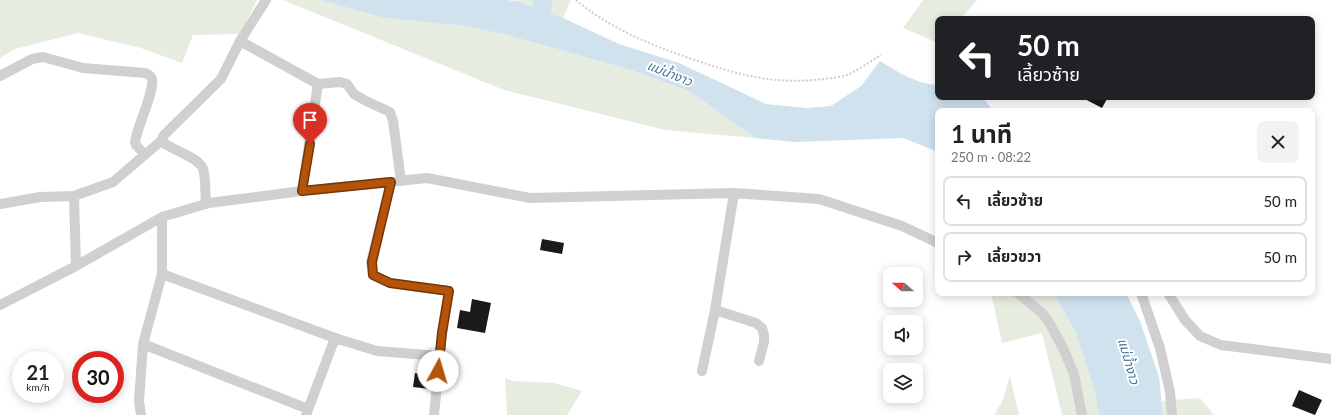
<!DOCTYPE html>
<html lang="th">
<meta charset="utf-8">
<style>
:root{--surface:#fff;--page:#f2f2f2;--text:#222;--muted:#767676;--line:#e0e0e0}
body{margin:0;font-family:Lato,"Noto Sans Thai",sans-serif;background:var(--page);color:var(--text);height:100vh;display:flex;flex-direction:column;font-size:15px;white-space:nowrap}
*{box-sizing:border-box;margin:0}
p{font-size:13px;color:var(--muted)}
.icon{flex:none;width:22px;height:22px;fill:none;stroke:currentColor;stroke-width:2;stroke-linecap:round;stroke-linejoin:round}
.map{position:relative;flex:1;overflow:hidden}
.side{position:absolute;left:935px;top:108px;width:380px;height:188px;display:flex;flex-direction:column;background:var(--surface);border-radius:8px;box-shadow:0 2px 10px #0003}
.side>*{flex:none}
.hud{position:absolute;left:935px;top:16px;width:380px;height:84px;border-radius:8px;box-shadow:0 2px 10px #0003;background:#202124;color:#fff;overflow:hidden}
.needle{width:26px;rotate:290deg}
.buttons{position:absolute;left:883px;top:267px;display:grid;gap:8px}
.buttons a{display:grid;place-items:center;width:40px;height:40px;border-radius:8px;background:var(--surface);box-shadow:0 2px 10px #0003;font-size:20px}
.speed{position:absolute;left:12px;top:351px;display:flex;gap:8px;font-size:20px;font-weight:700;text-align:center}
.speed>*{display:grid;place-content:center;width:52px;height:52px;border-radius:50%;background:var(--surface);box-shadow:0 2px 10px #0003;line-height:1}
.speed small{font-size:10px;font-weight:400}
.speed .limit{border:6px solid #d22;background:#fff;color:#111}
.pin{position:absolute;display:grid;place-items:center;width:34px;height:34px;color:#fff;margin:-41px -17px;border-radius:50% 50% 50% 0;rotate:-45deg;box-shadow:0 0 4px #0007}
.pin .icon{rotate:45deg}
.me{position:absolute;width:44px;margin:-22px;rotate:6deg;stroke-linejoin:round;filter:drop-shadow(0 0 3px #0008)}
.turn{display:flex;align-items:center;gap:14px;height:84px;padding:0 16px;font-size:18px}
.turn .icon{width:52px;height:52px;stroke-width:2.5}
.turn b{display:block;font-size:28px;line-height:34px}
.round{display:grid;place-items:center;flex:none;width:42px;height:42px;border-radius:8px;background:var(--page)}
.summary{display:flex;align-items:center;justify-content:space-between;height:68px;padding:0 16px}
h1{font-size:24px;font-weight:700;line-height:30px}
ul{padding:0;list-style:none}
li{display:flex;align-items:center;gap:12px;height:50px;margin:0 8px 6px;padding:0 8px;border:2px solid var(--line);border-radius:8px}
li div{flex:1}
li b{display:block;font-size:15px}
li em{font-style:normal}
.map>svg:first-child{display:block}
.green{fill:#e6ecdf}
.water{fill:#cfe2ee}
.lines{fill:none;stroke-linecap:round;stroke-linejoin:round}
.river{stroke:#cfe2ee;stroke-width:19}
.building{fill:#1a1a1a}
.path{stroke:#cdcdcd;stroke-width:2;stroke-dasharray:2 2;stroke-linecap:butt}
.minor{stroke:#d0d0d0;stroke-width:10}
.route-casing{stroke:#753606;stroke-width:10}
.route{stroke:#b45309;stroke-width:7}
.labels{text-anchor:middle;stroke-width:4;stroke-linejoin:round;paint-order:stroke}
.water-label{font-size:13px;font-style:italic;fill:#3f7597;stroke:#fff}
</style>
<div class="map">
<svg width="1331" height="415" viewBox="0 0 1331 415">
<rect width="100%" height="100%" fill="#fff"/>
<path class="green" d="M0,0H257L240,34L193,35L182,63L141,48L78,33L15,49L0,58Z
M283,0H320L384,18L465,26L507,35L631,70L689,91L755,138L665,130L504,90Z
M517,0H571L563,18L517,1Z
M923,0H977L960,19H938V43L903,28Z
M991,293H1054L1076,333L1094,389L1099,415H1062L1042,333L1002,343Z
M1010,376L1019,415H994L1002,402Z
M505,378L513,381L554,383L582,391L567,415H507Z
M1200,398L1214,415H1163L1162,401Z"/>
<path class="water" d="M320,0H506L517,1L563,18L619,44L679,63L766,104L807,108L831,106L861,86L880,61C898,72 916,84 938,85V97H983L993,111H938V152L903,138L796,142L755,138L689,91L631,70L507,35L465,26L384,18Z
M1054,293H1126L1140,321L1159,377L1163,415H1099L1094,389L1076,333Z"/>
<g class="lines">
<path class="river" d="M538,28L543,0"/>
</g>
<path class="building" d="M1081,97H1108L1102,108Z
M542,239L564,243L562,254L540,250Z
M472,299L491,303L485,333L457,328L460,310L470,312Z
M421,366L432,367L430,389L413,387L415,373L420,374Z
M1299,390L1322,400L1315,415L1292,406Z"/>
<g class="lines">
<path class="path" d="M576,0C608,27 646,43 686,57C730,72 766,84 814,80C825,79 836,78 847,75C857,71 871,61 881,55"/>
<path class="minor" d="M240,41L318,84
M0,76L32,59L43,57L83,68L145,73C148,74 151,75 152,79C155,90 137,127 135,142L136,145L145,155
M161,141C171,150 199,157 203,169C206,177 205,195 206,204
M391,182L371,262L373,275L390,283L449,291L442,333L434,415
M302,191L318,84L340,82L347,84L354,94L366,101L390,112L393,121L401,181
M74,196L76,266
M0,204L40,197L74,196L113,182L161,141L164,135L221,79L240,41L266,0
M162,274L335,338L377,351L440,356
M1018,293L1042,313L1050,324L1063,348L1074,374L1082,415
M1141,293L1160,348L1170,392L1172,415
M1168,293L1185,320L1200,336L1221,345L1331,359
M0,305L76,266L162,217L209,203L302,191L427,178L530,198L734,193L819,199L902,226L938,243
M715,310L756,323L762,328L764,335V342L759,361
M143,344L308,409
M702,371L715,310L734,193
M141,415L139,401L143,344L162,274V217
M306,415L335,338"/>
</g>
<g class="lines">
<g class="route-casing">
<path id="route" d="M310,144L302,191L391,182L372,262L373,275L390,283L449,291L442,333L438,371"/>
</g>
<use href="#route" class="route"/>
</g>
<g class="labels">
<g class="water-label">
<text transform="translate(670 73) rotate(22)" y="5">แม่น้ำงาว</text>
<text transform="translate(1129 361) rotate(74)" y="5">แม่น้ำงาว</text>
</g>
</g>
</svg>
<div class="buttons">
<a><svg class="needle" viewBox="-14 -14 28 28"><path d="M0-13l5 13h-10z" fill="#e53935"/><path d="M0 13l5-13h-10z" fill="#767676"/></svg></a>
<a><svg class="icon" aria-label="sound" viewBox="0 0 24 24"><path d="M4 9h4l5-4v14l-5-4H4zM17 9q2 3 0 6"/></svg></a>
<a><svg class="icon" aria-label="layers" viewBox="0 0 24 24"><path d="M12 4l9 5-9 5-9-5zM3 14l9 5 9-5"/></svg></a>
</div>
<div class="speed"><div>21<small>km/h</small></div><div class="limit">30</div></div>
<div class="pin" style="left:310px;top:144px;background:#d93025"><svg class="icon" aria-label="arrive" viewBox="0 0 24 24"><path d="M6 21V4h12l-3 4 3 4H6"/></svg></div>
<svg class="me" style="left:438px;top:371px" viewBox="-20 -20 40 40"><circle r="19" fill="#fff"/><path d="M0-13L10 11 0 6-10 11z" fill="#b45309"/></svg>
<div class="hud">
<div class="turn"><svg class="icon" aria-label="left" viewBox="0 0 24 24"><path d="M17 20v-9H6M10 6l-5 5 5 5"/></svg><div><b>50 m</b>เลี้ยวซ้าย</div></div>
</div>
<section class="side">
<div class="summary"><div><h1>1 นาที</h1><p>250 m · 08:22</p></div><a class="round"><svg class="icon" aria-label="close" viewBox="0 0 24 24"><path d="M6 6l12 12M18 6L6 18"/></svg></a></div>
<ul>
<li><svg class="icon" aria-label="left" viewBox="0 0 24 24"><path d="M17 20v-9H6M10 6l-5 5 5 5"/></svg><div><b>เลี้ยวซ้าย</b></div><em>50 m</em></li>
<li><svg class="icon" aria-label="right" viewBox="0 0 24 24"><path d="M7 20v-9h11M14 6l5 5-5 5"/></svg><div><b>เลี้ยวขวา</b></div><em>50 m</em></li>
</ul>
</section>
</div>
